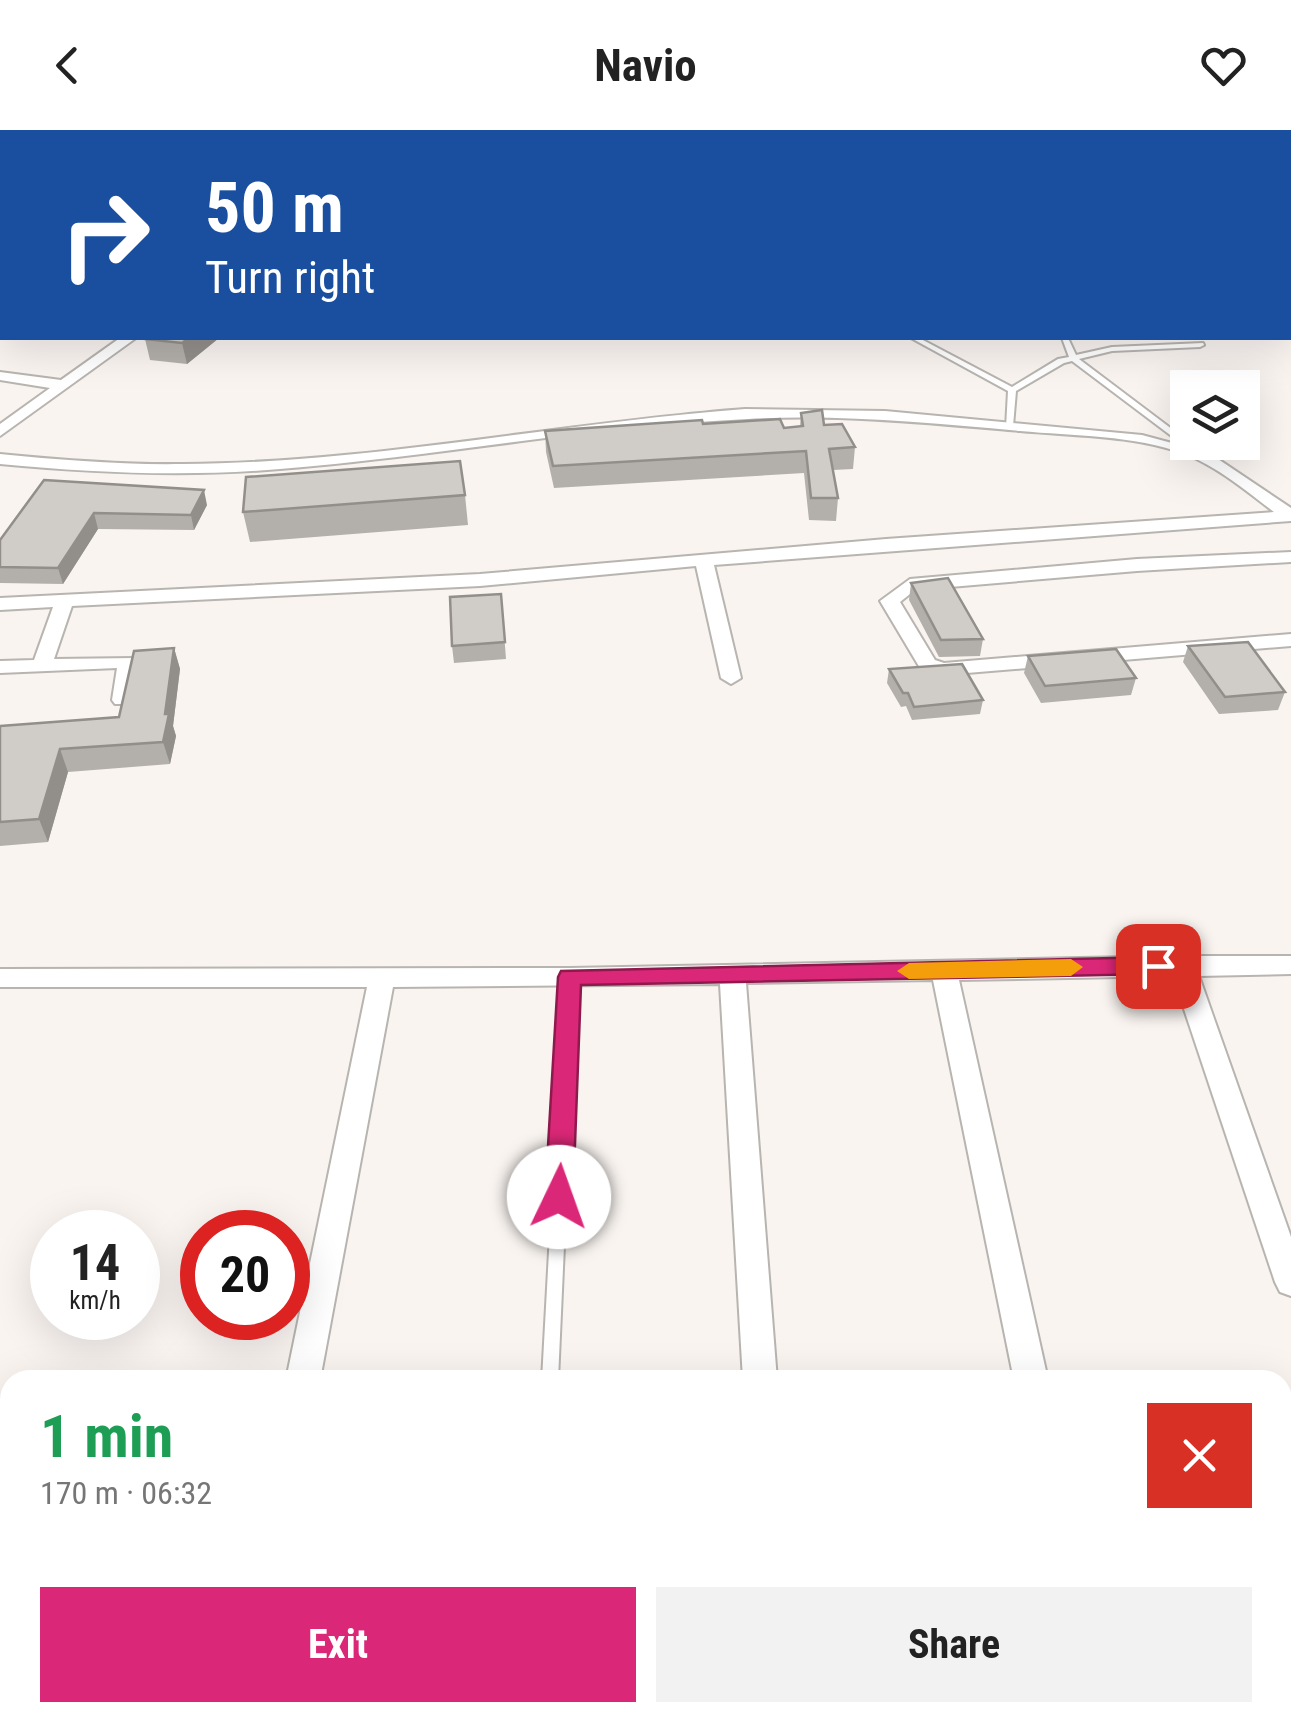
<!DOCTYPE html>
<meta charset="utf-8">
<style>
:root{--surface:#fff;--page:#f2f2f2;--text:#222;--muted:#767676;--accent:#db2777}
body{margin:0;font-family:"Roboto Condensed",sans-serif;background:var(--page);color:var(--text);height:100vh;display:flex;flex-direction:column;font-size:38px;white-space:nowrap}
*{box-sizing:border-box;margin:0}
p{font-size:32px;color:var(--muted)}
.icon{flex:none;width:55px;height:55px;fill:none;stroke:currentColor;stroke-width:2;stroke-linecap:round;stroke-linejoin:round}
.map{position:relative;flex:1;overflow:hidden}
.details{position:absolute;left:0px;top:1240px;width:1292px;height:352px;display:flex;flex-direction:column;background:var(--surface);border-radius:30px 30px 0 0;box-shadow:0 10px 40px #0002}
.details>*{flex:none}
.top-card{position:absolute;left:0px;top:0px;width:1292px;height:210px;box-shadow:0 10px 40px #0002;background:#1a4fa0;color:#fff;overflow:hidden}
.fabs{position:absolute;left:1170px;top:240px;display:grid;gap:20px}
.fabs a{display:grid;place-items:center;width:90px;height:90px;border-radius:0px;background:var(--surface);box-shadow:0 10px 40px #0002;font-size:50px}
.speed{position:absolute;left:30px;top:1080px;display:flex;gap:20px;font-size:50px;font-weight:700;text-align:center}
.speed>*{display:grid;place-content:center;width:130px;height:130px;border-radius:50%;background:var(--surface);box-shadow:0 10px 40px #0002;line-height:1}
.speed small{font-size:25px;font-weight:400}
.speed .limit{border:15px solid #d22;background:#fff;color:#111}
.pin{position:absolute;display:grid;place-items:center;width:85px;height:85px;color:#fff;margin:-42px;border-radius:20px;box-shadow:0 5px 15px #0006}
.me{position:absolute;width:110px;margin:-55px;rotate:3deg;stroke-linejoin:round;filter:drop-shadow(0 0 8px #0008)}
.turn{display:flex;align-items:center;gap:35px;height:210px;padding:0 40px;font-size:45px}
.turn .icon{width:130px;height:130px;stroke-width:2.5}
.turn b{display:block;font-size:70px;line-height:85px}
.round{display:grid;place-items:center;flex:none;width:105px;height:105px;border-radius:0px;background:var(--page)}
.head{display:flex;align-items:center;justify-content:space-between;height:170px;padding:0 40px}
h1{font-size:60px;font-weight:700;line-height:75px;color:#1e9e55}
.primary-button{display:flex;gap:20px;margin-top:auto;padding:20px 40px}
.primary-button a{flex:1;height:115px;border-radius:0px;background:var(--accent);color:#fff;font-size:40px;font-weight:700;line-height:115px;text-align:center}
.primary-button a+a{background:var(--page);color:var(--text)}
header{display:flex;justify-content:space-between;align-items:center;height:130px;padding:0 40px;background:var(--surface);font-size:45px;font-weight:700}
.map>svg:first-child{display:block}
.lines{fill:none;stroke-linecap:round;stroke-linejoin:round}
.lane-casing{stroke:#b8b4b0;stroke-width:4}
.street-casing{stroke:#b8b4b0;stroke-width:4}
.lane{fill:#fff;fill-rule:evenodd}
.street{fill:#fff;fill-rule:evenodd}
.wall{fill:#b3afab}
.shaded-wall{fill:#928f8b}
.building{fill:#d0ccc7;stroke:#928f8b;stroke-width:2.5}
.route{fill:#db2777;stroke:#8e194d;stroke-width:2.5}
.slow{fill:#f59e0b}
</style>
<header><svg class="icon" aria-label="back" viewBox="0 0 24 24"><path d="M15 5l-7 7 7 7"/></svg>Navio<svg class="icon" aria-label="heart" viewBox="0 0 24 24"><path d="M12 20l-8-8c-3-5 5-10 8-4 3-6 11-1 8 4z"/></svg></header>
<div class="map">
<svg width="1291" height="1592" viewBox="0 0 1291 1592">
<rect width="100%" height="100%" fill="#f9f4f0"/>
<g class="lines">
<g class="lane-casing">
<path id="lane" d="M911,208H919L1012,257L1058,229L1069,227L1062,208H1068L1076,225L1112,217L1203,213L1204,215L1200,217L1112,221L1079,229L1205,324L1198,326L1072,231L1064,233L1016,261L1013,296L1006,298L1008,261Z
M570,842L575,844L576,847L558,1250H542L564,847L565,844Z
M523,1582H543V1592H523Z"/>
</g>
<g class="street-casing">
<path id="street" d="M0,76L2,77V84H0Z
M120,208H136L0,306V294L50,258L0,250V242L61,250Z
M745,279L885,281L1142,305L1209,323L1291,378V391L714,435L741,548L731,554L721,548L696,436L480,456L72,476L54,529L135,528L138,532L129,574H115L112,570L117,538L0,543V531L34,530L53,477L0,480V468L480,444L886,409L1274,382C1246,361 1218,337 1185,324C1134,305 1073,306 1020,301C930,293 839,284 748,289C591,296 436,327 280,339C186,347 94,343 0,334V324C61,330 121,335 183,334C371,333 558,293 745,279Z
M1291,422V432L1137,441L915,460L900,472L935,530L944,533L1291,504V516L943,545L920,538L880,471L910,449L1137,429Z
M1182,826H1291V844L1199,846L1291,1107V1166L1280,1162L1275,1152L1173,846L959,850L1048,1250H1014L933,850L746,853L777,1250H743L720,854L393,857L320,1250H286L367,857H0V839L570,838Z
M1282,1376H1291V1412H1282Z
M0,1392H10V1428H0Z
M217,1582H257L255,1592H215Z
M764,1582H804L805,1592H765Z
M1082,1582H1122L1124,1592H1084Z"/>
</g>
<use href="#lane" class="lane"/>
<use href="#street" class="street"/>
</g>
<path class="wall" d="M1275,0H1291V19L1290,2H1274Z
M2,129V200H0V130Z
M219,208L187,234L150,230L145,209Z
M801,283L824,295L855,317L853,339L833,340L838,368L836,391L809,390L804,343L554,358L546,322L545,301L703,294L784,298L800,297Z
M44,350L207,375L194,400L98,399L63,454L0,453V410Z
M465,365L468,395L250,412L243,382Z
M911,453L983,509L980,526L939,527L909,470Z
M501,464L506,529L454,533L452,516Z
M1188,516L1285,562L1278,580L1219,584L1183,532Z
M174,518L180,539L173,596L176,606L170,634L68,642L48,712L0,716V596L119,587Z
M1028,526L1136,548L1131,565L1041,573L1024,543Z
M889,539L983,570L980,584L912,590L906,576L901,577L887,553Z"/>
<path class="shaded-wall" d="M189,208H219L187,234L182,213Z
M204,360L207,375L194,400L191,385Z
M94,383L98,399L63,454L58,438Z
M174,518L180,539L173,596L176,606L170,634L163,612L165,584Z
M60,619L68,642L48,712L39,689Z"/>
<path class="building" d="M667,0H700L699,2H667Z
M2,129V179H0V130Z
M147,208H189L182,213L145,209Z
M822,280L824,295L842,294L855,317L829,319L838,368H811L806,321L553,336L545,301L702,290L703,294L780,289L784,298L803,296L801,283Z
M460,331L465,365L243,382L246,347Z
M44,350L204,360L191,385L94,383L58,438L0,437V410Z
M948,448L983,509L941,510L911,453Z
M501,464L505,512L452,516L450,467Z
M1248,512L1285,562L1225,567L1188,516Z
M174,518L165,584H169L163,612L60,619L39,689L0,692V596L119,587L134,521Z
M1116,519L1136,548L1045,556L1028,526Z
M962,534L983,570L914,577L908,563H903L889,539Z"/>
<path class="route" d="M1158,827L1170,836L1158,844L581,855L573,1067L569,1075L559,1078L549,1075L545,1067L558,847L561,841Z"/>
<path class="slow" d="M1071,829L1083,837L1071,846L909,849L897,841L909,833Z"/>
</svg>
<div class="fabs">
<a><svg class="icon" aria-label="layers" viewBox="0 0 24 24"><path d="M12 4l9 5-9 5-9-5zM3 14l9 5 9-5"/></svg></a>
</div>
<div class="speed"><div>14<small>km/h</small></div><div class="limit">20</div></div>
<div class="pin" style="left:1158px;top:836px;background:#d93025"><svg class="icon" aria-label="arrive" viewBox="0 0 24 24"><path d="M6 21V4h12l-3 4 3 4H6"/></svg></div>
<svg class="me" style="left:559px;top:1067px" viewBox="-20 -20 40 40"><circle r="19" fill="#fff"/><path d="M0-13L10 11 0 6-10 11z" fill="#db2777"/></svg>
<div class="top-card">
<div class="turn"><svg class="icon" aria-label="right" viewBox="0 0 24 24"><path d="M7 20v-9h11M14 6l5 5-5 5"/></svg><div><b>50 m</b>Turn right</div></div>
</div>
<section class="details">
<div class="head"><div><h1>1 min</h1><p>170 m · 06:32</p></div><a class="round" style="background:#d93025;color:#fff"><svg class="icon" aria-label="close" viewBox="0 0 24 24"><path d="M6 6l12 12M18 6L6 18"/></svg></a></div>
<div class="primary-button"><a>Exit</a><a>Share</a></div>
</section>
</div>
